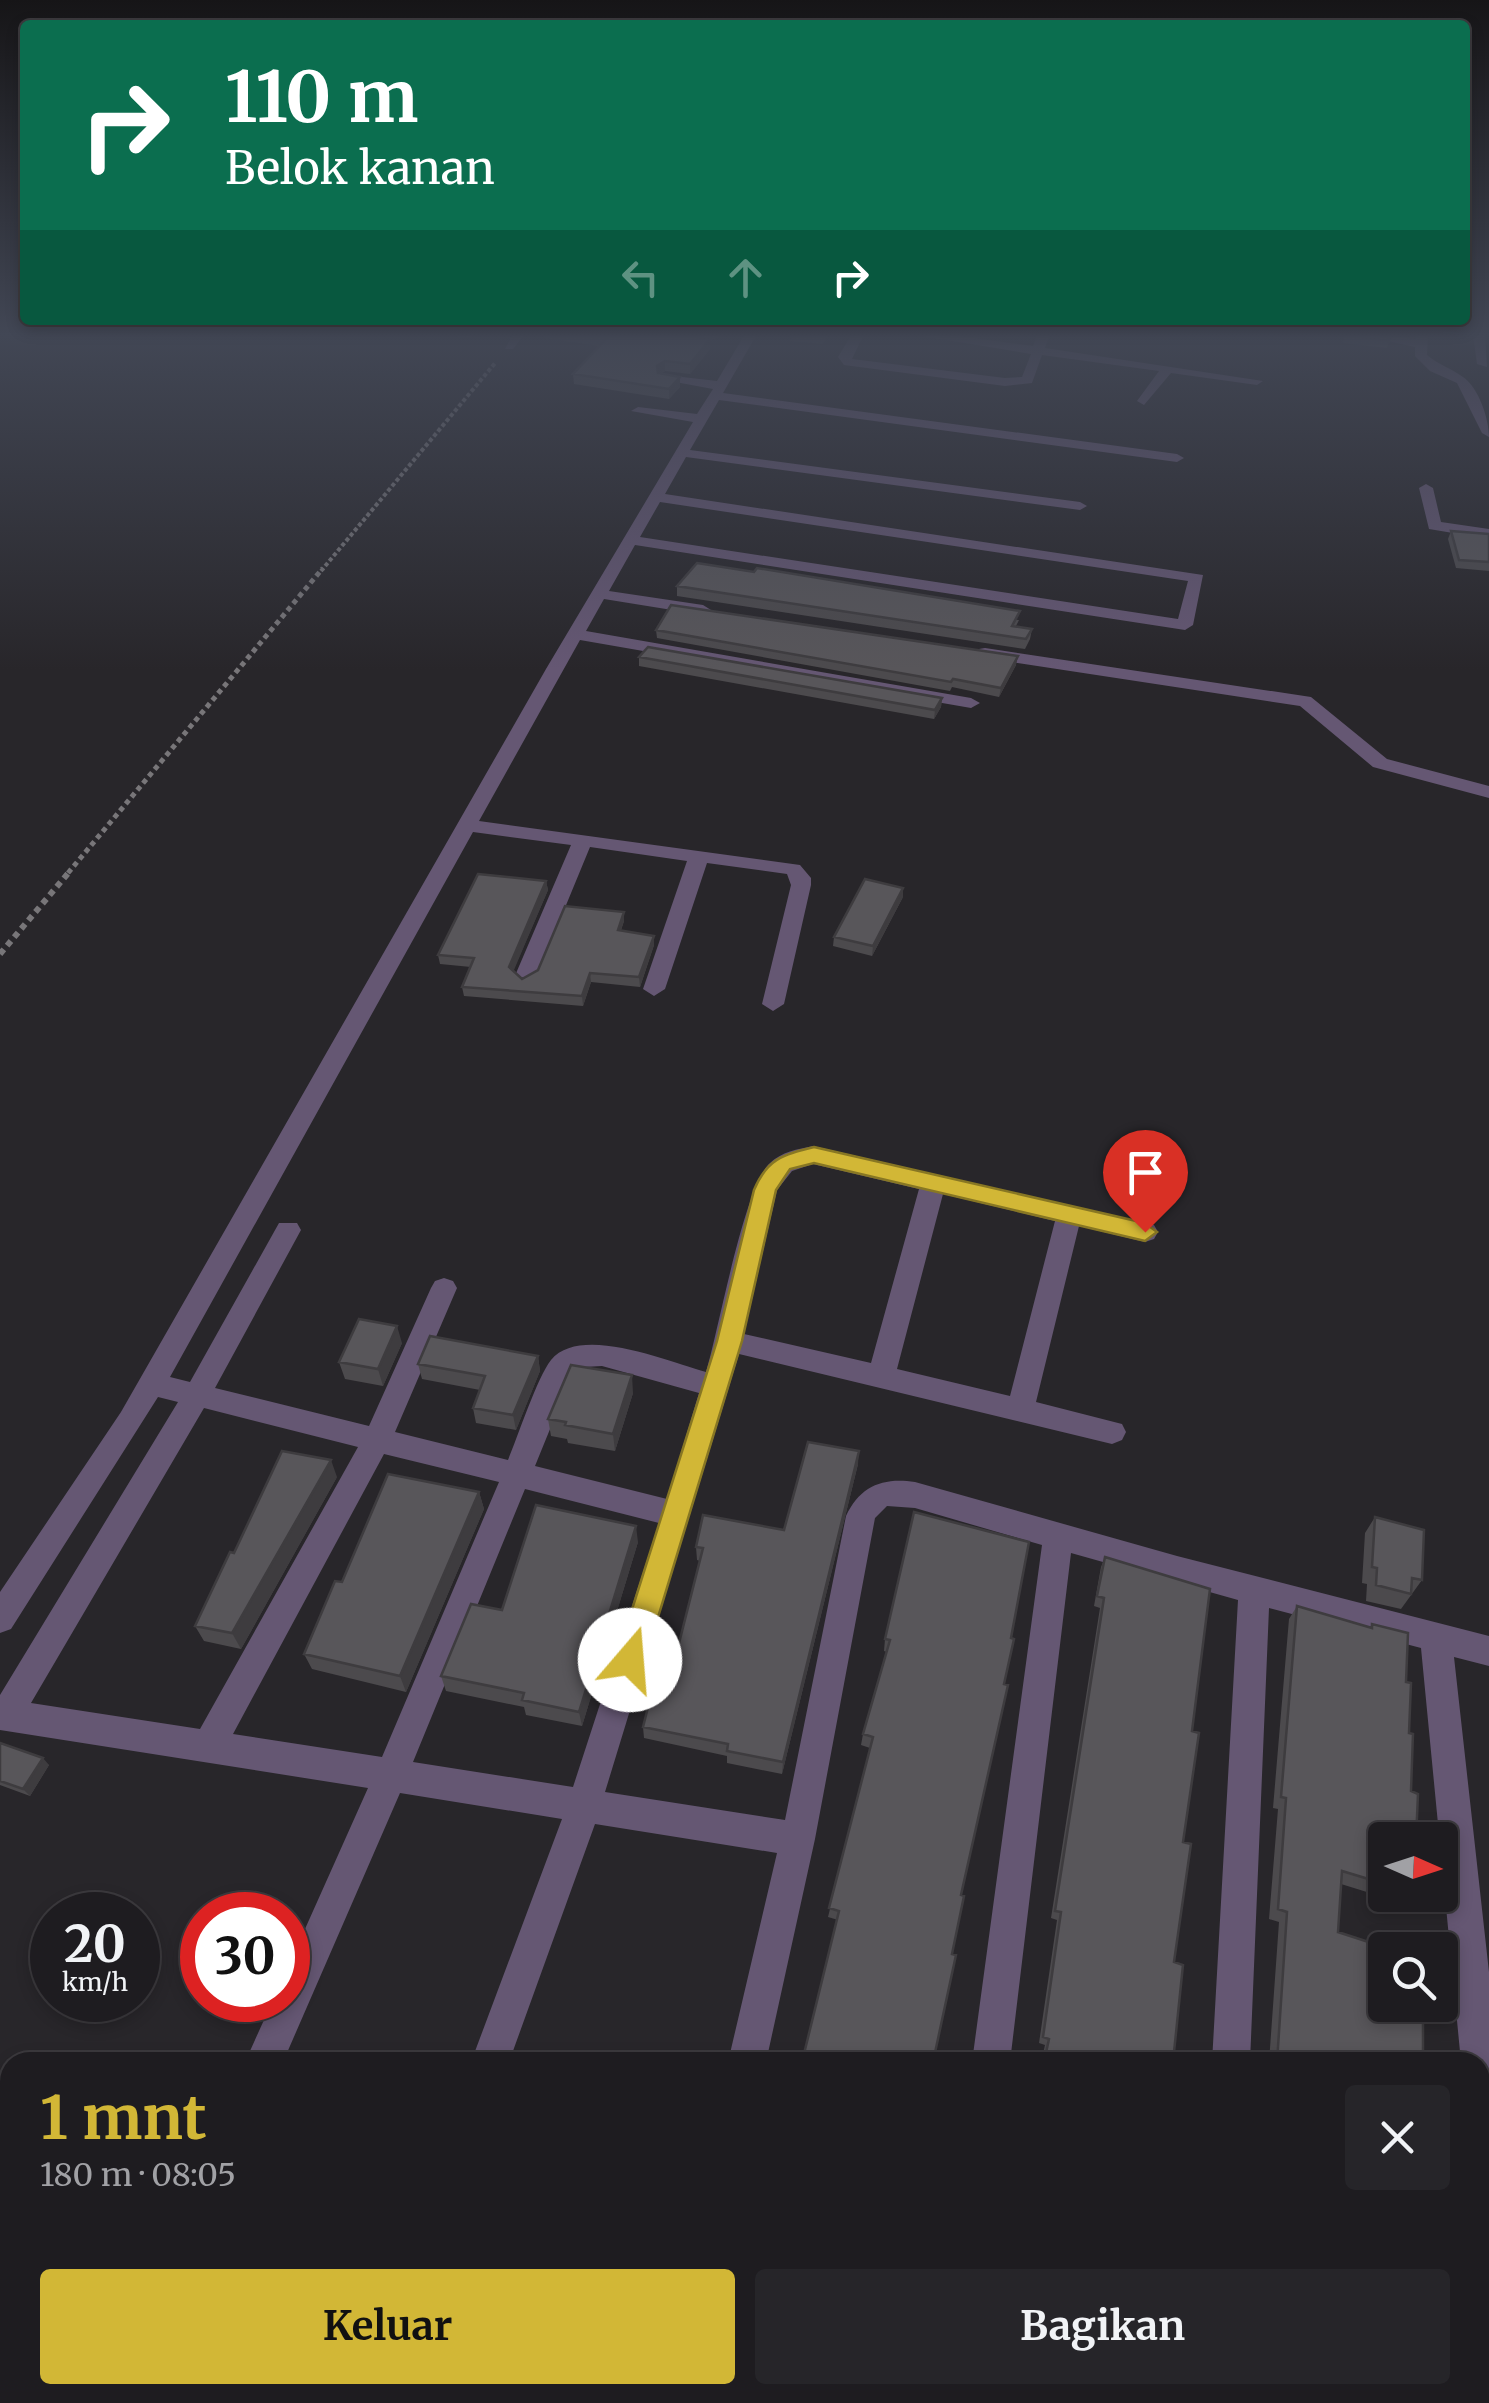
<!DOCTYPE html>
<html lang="id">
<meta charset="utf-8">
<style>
:root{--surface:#1e1c20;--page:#262529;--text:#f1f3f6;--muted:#a1a1a5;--line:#3c3a3e;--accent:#d2b736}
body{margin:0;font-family:Merriweather,serif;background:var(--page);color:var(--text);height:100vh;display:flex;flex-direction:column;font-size:38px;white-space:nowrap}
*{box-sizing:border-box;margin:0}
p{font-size:32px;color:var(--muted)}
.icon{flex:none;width:55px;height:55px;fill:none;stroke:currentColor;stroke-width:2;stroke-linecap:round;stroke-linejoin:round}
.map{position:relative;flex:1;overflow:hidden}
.panel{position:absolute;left:0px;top:2052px;width:1490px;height:352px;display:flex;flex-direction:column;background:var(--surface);border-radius:30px 30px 0 0;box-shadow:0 5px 15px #0003,0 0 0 2px var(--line)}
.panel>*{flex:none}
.top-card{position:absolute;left:20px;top:20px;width:1450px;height:305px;border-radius:10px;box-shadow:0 5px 15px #0003,0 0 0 2px var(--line);background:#0b6e4f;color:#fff;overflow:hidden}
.needle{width:65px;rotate:93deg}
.tools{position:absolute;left:1368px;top:1822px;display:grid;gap:20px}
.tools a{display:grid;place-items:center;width:90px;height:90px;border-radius:10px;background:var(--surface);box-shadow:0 5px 15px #0003,0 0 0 2px var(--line);font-size:50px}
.speed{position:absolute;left:30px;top:1892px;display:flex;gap:20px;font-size:50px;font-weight:700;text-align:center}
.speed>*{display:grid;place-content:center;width:130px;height:130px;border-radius:50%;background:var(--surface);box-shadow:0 5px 15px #0003,0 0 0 2px var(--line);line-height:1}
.speed small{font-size:25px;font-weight:400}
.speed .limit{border:15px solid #d22;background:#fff;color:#111}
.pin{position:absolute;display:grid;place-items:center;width:85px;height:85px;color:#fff;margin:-102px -42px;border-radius:50% 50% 50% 0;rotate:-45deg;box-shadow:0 0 10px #0007}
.pin .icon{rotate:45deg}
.me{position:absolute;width:110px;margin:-55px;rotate:18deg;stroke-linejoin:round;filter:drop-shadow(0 0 8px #0008)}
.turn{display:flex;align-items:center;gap:35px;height:210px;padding:0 40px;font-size:45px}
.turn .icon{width:130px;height:130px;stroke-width:2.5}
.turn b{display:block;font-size:70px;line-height:85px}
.lanes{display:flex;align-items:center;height:95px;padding:0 40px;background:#0003;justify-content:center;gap:50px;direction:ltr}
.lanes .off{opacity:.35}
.round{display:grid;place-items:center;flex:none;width:105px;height:105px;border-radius:10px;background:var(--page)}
.summary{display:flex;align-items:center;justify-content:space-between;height:170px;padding:0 40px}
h1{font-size:60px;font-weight:700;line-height:75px;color:var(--accent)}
.cta{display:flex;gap:20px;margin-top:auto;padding:20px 40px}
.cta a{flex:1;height:115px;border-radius:10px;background:var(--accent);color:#111;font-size:40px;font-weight:700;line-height:115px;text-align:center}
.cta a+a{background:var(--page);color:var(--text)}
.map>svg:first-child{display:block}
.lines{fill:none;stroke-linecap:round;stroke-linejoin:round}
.path-far2{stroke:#787679;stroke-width:4;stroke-dasharray:4 2.5;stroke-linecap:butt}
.path-far1{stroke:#787679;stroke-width:5;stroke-dasharray:5 4;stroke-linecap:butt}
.path{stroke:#787679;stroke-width:6;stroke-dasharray:6 5;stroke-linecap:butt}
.minor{fill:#655773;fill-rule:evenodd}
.wall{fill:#4c4a4d}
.shaded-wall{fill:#3e3c3f}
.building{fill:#58565a;stroke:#3e3c3f;stroke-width:2.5}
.route{fill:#d2b736;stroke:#887723;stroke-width:2.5}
</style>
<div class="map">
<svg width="1489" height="2403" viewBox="0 0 1489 2403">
<rect width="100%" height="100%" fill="#28262a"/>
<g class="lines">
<path class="path-far2" d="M321,571L496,362"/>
<path class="path-far1" d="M68,873L323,568"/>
<path class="path" d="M0,954L70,871"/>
<path class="minor" d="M443,334H476L470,338Z
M513,334H525L513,349H505Z
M636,334H723L704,344Z
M745,334H757L723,393L1177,454L1184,458L1177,462L719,400L690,450L1080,502L1087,506L1080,510L686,457L665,494L1203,575L1193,625L1185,630L635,545L609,591L703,605L711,610L703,615L604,599L586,631L971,698L980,703L971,708L580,640L479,821L800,865L811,878V885L784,1004L773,1011L762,1004L791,885L787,874L707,863L665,989L654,996L643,989L687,861L590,847L536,978L525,985L514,978L571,845L473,832L170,1377L190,1382L279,1223H297L301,1230L215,1388L369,1426L431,1288L435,1281L444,1278L453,1281L457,1288L395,1432L508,1460C518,1436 537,1378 551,1360C581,1324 668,1362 706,1372C719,1329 744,1187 770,1163C781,1152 798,1149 813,1146L1154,1225L1158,1232L1154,1239L1145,1242L1079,1226L1036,1402L1122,1424L1126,1432L1122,1440L1112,1444L739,1354L605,1792L785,1820L846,1516C860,1486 883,1477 915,1482L1177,1556L1489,1636V1666L1454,1657L1489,1972V2127L1485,2128L1480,2126V2062H1461L1421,1648L1269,1608L1250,2062H1212L1238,1600L1071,1553L1010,2062H972L1042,1545L915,1508L887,1506L875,1518L815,1839L766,2062H728L777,1853L595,1824L509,2062H471L562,1819L400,1793L283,2062H245L273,2000H288V1967L368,1788L0,1730V1695L178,1402L158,1397L11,1629L0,1633V1592L121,1412L546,669L693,422L631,411L638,407L697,414L713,389L659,379L665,375L717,381ZM660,502L1188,581L1178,619L640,537ZM813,1164L919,1189L871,1363L744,1334L777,1190L792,1171ZM943,1194L1055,1221L1010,1396L897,1369ZM602,1366L699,1393L667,1499L535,1466L572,1375L583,1367ZM204,1408L358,1447L200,1729L31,1703ZM384,1454L499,1482L382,1757L233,1734ZM525,1489L659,1523L573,1787L413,1762Z
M852,334H864L852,359L1005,378L1022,377L1031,354L910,334H943L1033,346L1038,334H1050L1045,348L1263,381L1257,385L1171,373L1144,405L1137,401L1159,371L1042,355L1032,383L1005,386L844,365L838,357Z
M1355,334L1416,339V334H1428L1427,355C1439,365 1451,368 1463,377C1479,388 1489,419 1489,437L1482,433L1457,383L1430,371L1415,356V347Z
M1473,334H1485L1487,367L1477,364Z
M1426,484L1433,488L1441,522L1489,529V539L1429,529L1419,488Z
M985,648L1311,697L1387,759L1489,786V798L1373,767L1300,706L979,657V649Z
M94,2395H136L133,2403H91Z
M344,2395H387L384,2403H341Z
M601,2395H673L670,2403H598Z
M1193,2395H1235L1234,2403H1192Z"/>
</g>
<path class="wall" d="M544,334H674L710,339V349L690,374L665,371L662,373L680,387L669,399L574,384L573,374L599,346L544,338Z
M791,334H828L823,344L790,341Z
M1345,334L1390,338L1387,348L1343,343Z
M1451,531L1489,534V571L1456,568L1448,539Z
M677,586L1019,620L1016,626L1032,629L1030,639L1025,649L677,596Z
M656,630L1016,665L999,697L952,687L950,691L657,638Z
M639,657L942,698L941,707L934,719L639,666Z
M546,881L548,890L513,971L522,979L538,970L624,912V921L621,930L654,936V945L640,987L591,982L583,1006L464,996L462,987L471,967L440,964L438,955Z
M903,897L872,956L833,946L834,937Z
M402,1343L383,1386L345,1379L339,1362Z
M538,1356L540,1371L516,1430L476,1423L473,1408L480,1390L422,1379L418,1364Z
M633,1393L615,1451L568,1443L567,1439L551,1436L548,1419Z
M858,1464L782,1774L727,1763V1756L644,1738L643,1727L675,1659L700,1561L697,1560L696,1547L784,1530Z
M337,1477L241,1649L204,1641L195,1626L234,1553Z
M479,1492L484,1509L406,1692L312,1669L304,1654L342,1582Z
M914,1512L961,1895L952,1954L828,1917L870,1748L861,1745L863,1734L887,1652L884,1651L885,1639Z
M1375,1517L1422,1580L1401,1609L1366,1601L1367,1584L1362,1583L1365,1533Z
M638,1542L582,1726L526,1715L524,1707L446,1691L441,1676L502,1610Z
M1105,1557L1192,1731L1174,1962L1173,2062H1041L1045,2045L1039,2043L1057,1920L1051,1918L1100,1608L1094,1606L1101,1567Z
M1297,1606L1370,1627L1372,1624L1385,1840V1895L1422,1896L1412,1906L1341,1884L1338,1932L1423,2062H1269L1279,1922L1269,1919L1278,1809L1273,1808L1289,1619Z
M0,1743L49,1765L30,1796L0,1785Z"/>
<path class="shaded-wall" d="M710,339V349L690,374V364Z
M665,361V371L657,376V366Z
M680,377V387L669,399V389Z
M1018,656L1016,665L999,697L1001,688Z
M942,698L941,707L934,719L935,710Z
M546,881L548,890L511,977L509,967Z
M903,888V897L872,956L873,946Z
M624,912V921L618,939V930Z
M654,936V945L640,987L639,977Z
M590,973L591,982L583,1006L582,996Z
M397,1326L402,1343L383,1386L378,1369Z
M538,1356L540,1371L516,1430L513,1415Z
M632,1375L633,1393L615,1451L613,1434Z
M859,1451L858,1464L782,1774L783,1762Z
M331,1460L337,1477L241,1649L232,1633Z
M479,1492L484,1509L406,1692L400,1676Z
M636,1526L638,1542L582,1726L579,1712Z
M43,1758L49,1765L30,1796L23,1789Z"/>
<path class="building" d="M582,334H674L710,339L690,364L665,361L657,366L658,373L680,377L669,389L573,374L608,337Z
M1345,334H1373L1390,338L1389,341L1345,335Z
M1451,531L1489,534V562L1459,560Z
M697,563L754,572L757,568L1020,611L1012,626L1032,629L1026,639L677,586Z
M671,605L1018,656L1001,688L953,679L951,682L656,630Z
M648,647L942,698L935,710L639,657Z
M478,874L546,881L509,967L522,979L538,970L565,906L624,912L618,930L654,936L639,977L590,973L582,996L462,987L474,958L438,955Z
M865,879L903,888L873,946L834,937Z
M359,1319L397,1326L378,1369L339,1362Z
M430,1336L538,1356L513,1415L473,1408L485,1376L418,1364Z
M571,1365L632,1375L613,1434L565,1425L566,1422L548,1419Z
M808,1442L859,1451L783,1762L727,1751L728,1744L643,1727L661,1656L675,1659L703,1548L696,1547L703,1515L784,1530Z
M282,1451L331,1460L232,1633L195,1626L230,1552L234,1553Z
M388,1474L479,1492L400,1676L304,1654L335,1581L342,1582Z
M536,1505L636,1526L579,1712L522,1700L524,1693L441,1676L471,1604L502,1610Z
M914,1512L1029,1542L1011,1638L1014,1639L1004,1684L1008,1685L961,1895L964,1896L952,1954L956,1955L933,2062H802L839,1911L829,1908L873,1737L863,1734L890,1640L885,1639Z
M1375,1517L1424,1530L1422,1580L1412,1578L1411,1594L1376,1585L1377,1568L1372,1567Z
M1105,1557L1210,1589L1192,1731L1199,1733L1183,1842L1191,1844L1174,1962L1183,1965L1173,2062H1044L1049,2039L1043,2037L1061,1912L1055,1911L1104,1598L1097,1596Z
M1297,1606L1372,1628V1624L1408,1633L1406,1682L1411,1683L1409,1733L1413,1734L1411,1791L1418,1794L1416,1840H1385V1884L1342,1871L1338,1932L1393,1950H1385V2005H1423V2062H1277L1287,1912L1278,1909L1286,1798L1281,1797Z
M0,1743L43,1758L23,1789L0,1781Z
M832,2395L833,2403H762V2397Z
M877,2395H1036L1013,2403H879Z"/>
<linearGradient id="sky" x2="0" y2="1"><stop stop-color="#161517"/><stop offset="0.5" stop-color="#424755"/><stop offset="1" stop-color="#424755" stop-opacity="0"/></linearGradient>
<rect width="1489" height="670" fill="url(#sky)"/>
<path class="route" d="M814,1147L1145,1223L1157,1232L1145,1241L814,1163L790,1169L776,1190L742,1341L645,1660L640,1669L630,1673L620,1669L616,1660L717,1341L754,1190C767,1159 782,1155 814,1147Z"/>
</svg>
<div class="tools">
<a><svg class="needle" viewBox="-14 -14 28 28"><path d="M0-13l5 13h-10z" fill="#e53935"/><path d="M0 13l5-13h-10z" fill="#a1a1a5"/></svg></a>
<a><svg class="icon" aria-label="search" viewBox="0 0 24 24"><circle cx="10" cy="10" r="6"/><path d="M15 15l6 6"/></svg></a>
</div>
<div class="speed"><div>20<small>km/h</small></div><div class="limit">30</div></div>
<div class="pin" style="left:1145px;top:1232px;background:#d93025"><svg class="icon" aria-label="arrive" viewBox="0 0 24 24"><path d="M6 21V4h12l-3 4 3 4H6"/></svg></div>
<svg class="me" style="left:630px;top:1660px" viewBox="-20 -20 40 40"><circle r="19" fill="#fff"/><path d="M0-13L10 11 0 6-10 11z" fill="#d2b736"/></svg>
<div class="top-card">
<div class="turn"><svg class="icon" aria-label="right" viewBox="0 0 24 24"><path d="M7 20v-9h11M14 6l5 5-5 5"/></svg><div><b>110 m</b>Belok kanan</div></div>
<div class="lanes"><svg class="icon off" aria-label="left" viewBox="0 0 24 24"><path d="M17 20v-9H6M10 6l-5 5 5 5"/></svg><svg class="icon off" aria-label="ahead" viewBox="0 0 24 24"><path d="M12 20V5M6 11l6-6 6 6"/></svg><svg class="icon" aria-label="right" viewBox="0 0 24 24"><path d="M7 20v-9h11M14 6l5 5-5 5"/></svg></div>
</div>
<section class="panel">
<div class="summary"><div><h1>1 mnt</h1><p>180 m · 08:05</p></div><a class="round"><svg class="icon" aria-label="close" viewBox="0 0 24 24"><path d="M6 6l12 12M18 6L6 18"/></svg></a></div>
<div class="cta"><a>Keluar</a><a>Bagikan</a></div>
</section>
</div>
